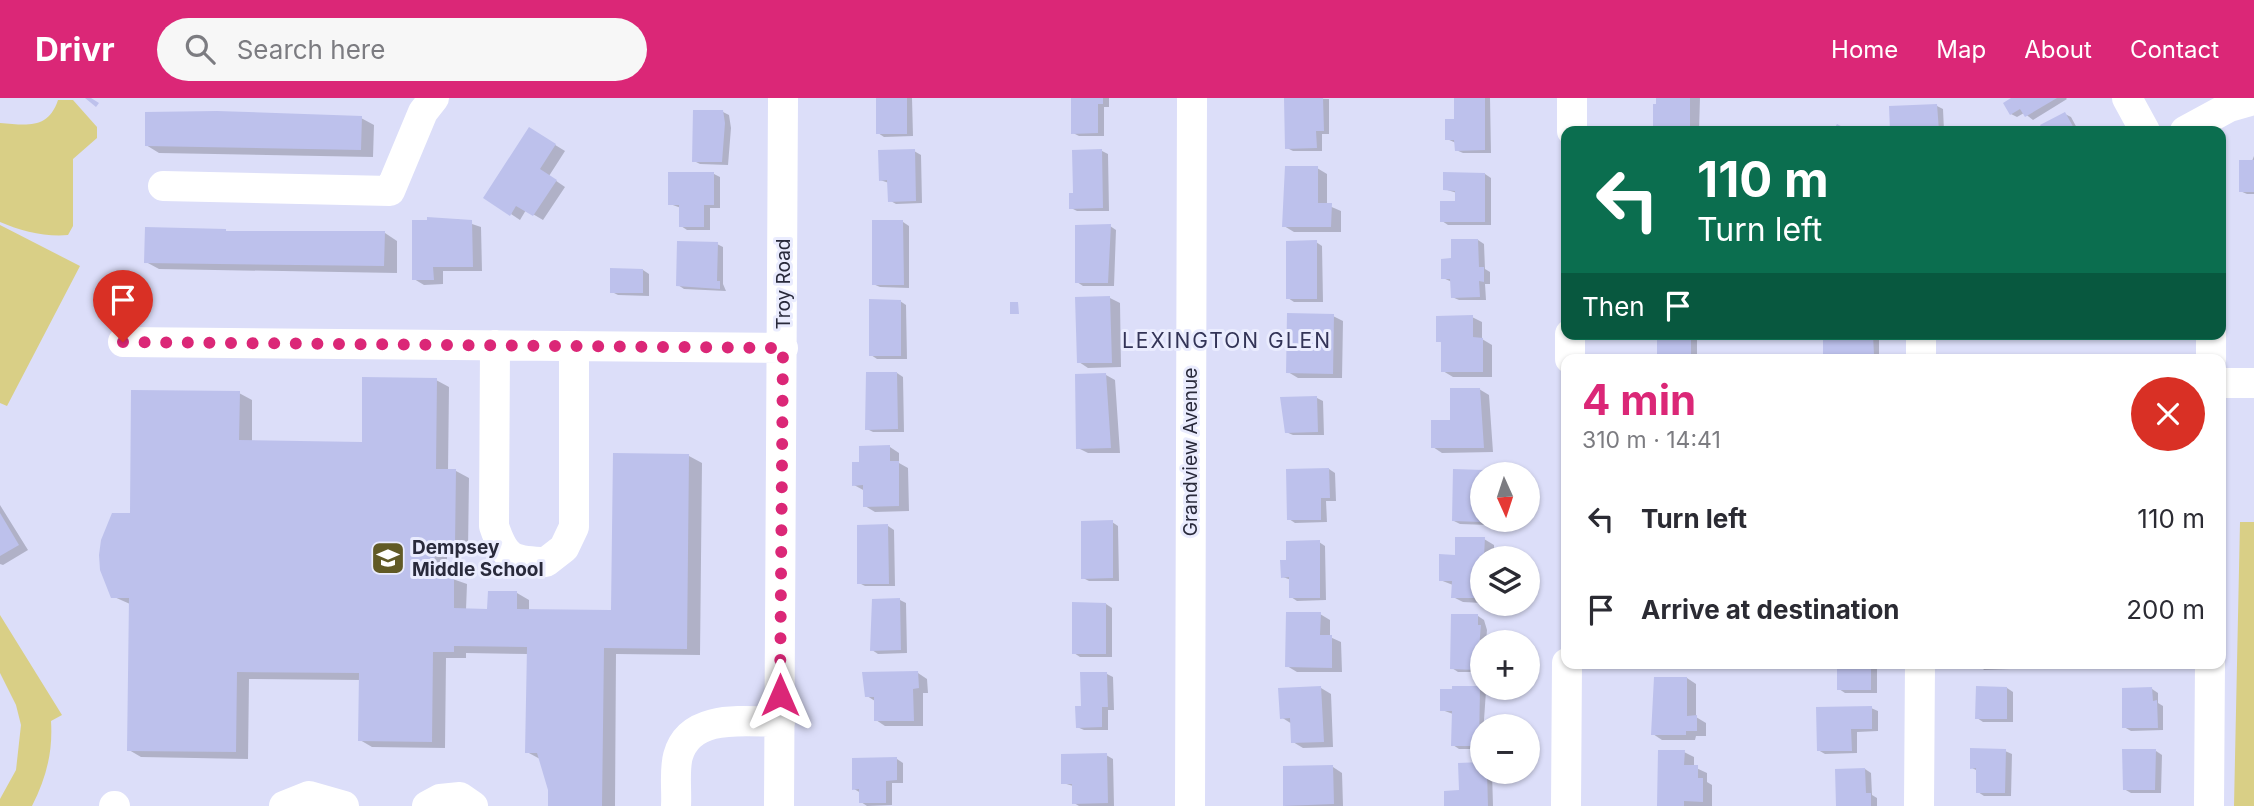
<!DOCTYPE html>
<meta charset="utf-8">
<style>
:root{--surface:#fff;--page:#f7f7f7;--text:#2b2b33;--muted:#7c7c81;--accent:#db2777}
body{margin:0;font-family:Inter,sans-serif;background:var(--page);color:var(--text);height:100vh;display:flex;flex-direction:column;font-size:26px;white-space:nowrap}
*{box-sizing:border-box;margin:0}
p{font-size:23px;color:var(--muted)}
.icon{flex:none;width:38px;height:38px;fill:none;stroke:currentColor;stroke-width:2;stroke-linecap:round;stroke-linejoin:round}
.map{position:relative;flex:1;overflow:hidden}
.drawer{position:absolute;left:1561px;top:256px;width:665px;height:315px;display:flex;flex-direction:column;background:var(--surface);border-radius:14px;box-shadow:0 2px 5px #0004}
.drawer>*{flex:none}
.hud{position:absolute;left:1561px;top:28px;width:665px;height:214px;border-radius:14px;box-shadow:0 2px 5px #0004;background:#0b6e4f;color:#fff;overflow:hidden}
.needle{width:46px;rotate:177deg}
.buttons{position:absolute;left:1470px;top:364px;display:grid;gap:14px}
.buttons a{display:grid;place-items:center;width:70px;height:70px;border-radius:50%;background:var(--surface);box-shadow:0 2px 5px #0004;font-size:35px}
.pin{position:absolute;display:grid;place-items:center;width:60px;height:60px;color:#fff;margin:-72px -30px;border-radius:50% 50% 50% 0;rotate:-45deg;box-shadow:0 0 7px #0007}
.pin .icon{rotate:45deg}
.me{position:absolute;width:77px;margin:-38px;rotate:0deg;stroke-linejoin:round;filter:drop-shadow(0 0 5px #0008)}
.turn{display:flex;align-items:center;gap:24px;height:147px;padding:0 21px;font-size:32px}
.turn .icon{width:91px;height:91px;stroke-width:2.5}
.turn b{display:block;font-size:49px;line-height:60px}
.then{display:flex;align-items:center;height:66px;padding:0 21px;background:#0003;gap:14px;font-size:26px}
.round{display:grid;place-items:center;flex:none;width:74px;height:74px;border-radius:37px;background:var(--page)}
.headline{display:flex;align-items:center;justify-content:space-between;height:119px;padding:0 21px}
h1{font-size:42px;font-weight:700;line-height:52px;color:var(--accent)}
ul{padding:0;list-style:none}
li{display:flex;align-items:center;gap:21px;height:91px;padding:0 21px}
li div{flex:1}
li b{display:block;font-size:26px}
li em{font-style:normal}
header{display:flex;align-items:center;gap:42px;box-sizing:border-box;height:98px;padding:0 35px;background:var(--accent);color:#fff}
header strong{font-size:33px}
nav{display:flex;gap:38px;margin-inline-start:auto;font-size:24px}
.search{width:490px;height:63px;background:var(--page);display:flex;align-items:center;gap:18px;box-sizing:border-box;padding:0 24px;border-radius:38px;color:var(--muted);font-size:26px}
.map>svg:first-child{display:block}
.green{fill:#d9cf86}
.shadow{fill:#0003}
.building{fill:#bdc1ec}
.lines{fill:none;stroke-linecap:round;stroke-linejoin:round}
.minor{stroke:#fff;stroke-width:30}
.route{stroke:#db2777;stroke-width:12;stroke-dasharray:0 21.6}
.labels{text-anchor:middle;stroke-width:6;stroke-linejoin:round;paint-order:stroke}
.street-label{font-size:19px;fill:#292a3b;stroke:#eaecfe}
.poi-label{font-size:19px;font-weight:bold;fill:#292a3b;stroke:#eaecfe;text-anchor:start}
.neighbourhood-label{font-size:21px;letter-spacing:2px;fill:#333457;stroke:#eaecfe}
</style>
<header>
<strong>Drivr</strong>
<div class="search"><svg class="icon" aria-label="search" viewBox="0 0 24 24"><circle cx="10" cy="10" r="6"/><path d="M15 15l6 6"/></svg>Search here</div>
<nav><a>Home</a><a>Map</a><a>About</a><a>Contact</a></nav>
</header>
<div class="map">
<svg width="2254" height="708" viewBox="0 0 2254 708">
<rect width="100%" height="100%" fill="#dcdef9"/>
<path class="green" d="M58,2H73L97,29V40L73,61V128L68,137C45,139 21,133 0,124V25C26,27 48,32 58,2Z
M0,127L80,168L7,308L0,305Z
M2240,424H2254V708H2234Z
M0,517L62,617L51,623C53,655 46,680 32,708H0V701L16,672L21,627L16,607L0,575Z"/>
<path class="shadow" d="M877,0H912L913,38L884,39L878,35Z
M1073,0H1109V9H1104V38H1079L1073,35Z
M1286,0L1329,1V36H1322V53H1293L1287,50Z
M1456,0H1490L1491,55H1463L1456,52V45L1447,41L1456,22Z
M1658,0H1700L1699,33H1654L1655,8H1658Z
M2014,0H2066L2067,1L2033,22L2024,15L2017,19L2011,16Z
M1937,8L1943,11L1944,33H1892L1891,9Z
M723,14L729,17L731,30L728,67L700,66L694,63Z
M2065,16L2071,19L2078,32L2082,30L2088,33H2046L2043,28Z
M361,20L374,27L373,59L159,55L146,47Z
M539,37L565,53L549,78L565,89L543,122L526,112L520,122L511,116Z
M914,53L921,57L922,105L896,106L889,102V85L880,82Z
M1102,53L1108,56L1109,113H1077L1071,110L1075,97Z
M2254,58V96H2247L2240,93Z
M1317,70L1327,76V107L1341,113V134H1294L1284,128Z
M714,76L720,79V110H710V132H687L681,128V110L670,106Z
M1485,76L1491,80V127H1448L1442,123L1457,105V95L1444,91Z
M428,121H457L481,129L482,173H443V186L424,187L414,181Z
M903,124L909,128V190L880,189L873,186Z
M1110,128L1116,132L1114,188H1083L1077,184Z
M226,133L230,135H385L397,143V175L159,171L146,164Z
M1478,142L1484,146L1485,171L1490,174V186H1485L1486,202H1459L1452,199V184L1443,180L1453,162Z
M1316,144L1322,148L1323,204H1294L1288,200Z
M717,146L723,149V186L726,193L684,191L678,187Z
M643,172L649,176V198L618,197L612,194Z
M1110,200L1120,205L1121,269L1088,270L1079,264Z
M900,203L906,207L907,261H877L871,257Z
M1333,218L1343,223L1342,280H1298L1288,274Z
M1472,219L1482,224V241L1492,247V279H1453L1443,273V245L1438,243Z
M1658,236H1697V261H1659Z
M2002,236H2025V239H2008Z
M2122,236H2152L2153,239L2128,240Z
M1873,237L1879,241V260L1825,261Z
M897,275L903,279L904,334H873L867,331Z
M1106,277L1115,282L1120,355H1088L1078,350Z
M436,282L449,289L448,373H456L469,380L468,453H447V479L467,486L466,512L489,513L517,495L529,502V513L613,514L689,358L702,365L700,557L616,556L615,708H549L550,692L540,661L527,654L528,556L466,555V560H446L445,650L372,649L360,642V582L249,581L248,661L141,659L129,652L130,506L112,498L131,416L239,295L252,302V344L363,346Z
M1479,291L1489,297L1493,354L1442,355L1433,349Z
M1317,300L1323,303L1324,337H1293L1286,334Z
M890,349L899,355V365L908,370L909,413L875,414L865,408V393L854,387L861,366Z
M1329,371L1335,375L1336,403H1326L1327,424L1295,425L1289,421Z
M1483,373L1488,376H1482V422H1488V427L1460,426L1454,423Z
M0,407L28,452L3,467L0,466Z
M1112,424L1118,428L1119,483H1089L1083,480Z
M888,428L894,432L895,488H865L859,485Z
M1484,441L1494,447V460H1482V505L1463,504L1453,499V487L1440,482L1456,458Z
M1319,444L1325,448L1326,502L1297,503L1291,499V482L1283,479L1288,464Z
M900,502L906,505L907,555L878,556L872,552Z
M1106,506L1112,510V559H1080L1074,555Z
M1320,516L1330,522V539L1341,544L1342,574H1297L1287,568Z
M1478,518L1484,522L1487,532L1486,544H1482V574H1458L1452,570Z
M1663,565H1696V569L1667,568Z
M1838,565H1872L1877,571V595H1845L1839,591Z
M1978,565H2011V571L1984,572Z
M2123,565H2157V570H2129Z
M918,575L927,581L928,595H923V628H885L876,622L875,603L867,598Z
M1107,576L1113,579L1114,612H1108V632H1084L1077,629L1082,610Z
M1687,580L1696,586V619L1706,625V638H1696L1695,642H1662L1653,636Z
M1480,589L1486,593L1482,651H1459L1453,647V616L1442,612Z
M1321,590L1331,596L1333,649L1303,650L1293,644L1292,626L1281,619Z
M2007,590L2013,594V624H1983L1977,620Z
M2152,591L2158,595V605L2163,608V632L2131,633L2124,629Z
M1871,610L1878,613V633L1857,634V655L1825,656L1818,652Z
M2005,653L2012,656L2011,698H1984L1978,694V673L1972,670Z
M2156,653L2162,657L2161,695H2131L2124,691Z
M1684,654L1694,659V669L1707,675V684L1712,687V708H1659Z
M1106,657L1113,661L1114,708H1079L1074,705L1073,688L1063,685Z
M897,661L903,665V685H892V707L867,708L861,704V695L854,691Z
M1482,666V674H1492L1493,708H1446L1461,694L1460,667Z
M1284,669H1333L1342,675L1343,708H1285Z
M1865,671L1871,675L1872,697L1877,700V708H1838Z"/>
<path class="building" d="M85,0H91L99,5L96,9Z
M876,0H907V36H876Z
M1071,0H1103V6H1098V35L1071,36Z
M1284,0H1323L1324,33H1316L1317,50L1285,51Z
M1454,0H1485V52L1455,53L1454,42H1445V21H1454Z
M1656,0H1690V33H1653V6H1656Z
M2011,0H2057L2025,19L2020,11L2010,17L2003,5Z
M1937,6L1939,33H1890L1889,8Z
M693,12H723L725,25L722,64H692Z
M217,13L362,18L361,52L145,48V14Z
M2065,14L2075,32L2082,28L2085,33H2044L2040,27Z
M1837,26L1850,33H1833Z
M529,29L556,46L540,71L557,82L533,118L516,108L510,118L483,100Z
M915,51L916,103L888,104L887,82L879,83L878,52Z
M1102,51L1103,110L1069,111V95H1073L1072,52Z
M2239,62H2254V94H2239Z
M1285,68H1318V105H1332L1331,129H1282Z
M668,74H714V107H704V129H679V107H668Z
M1443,74L1485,75V124H1440V103H1455V93L1443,92Z
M427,119L472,122L473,169H433L434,182H412V122H427Z
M872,122H903L904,187H872Z
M1111,126L1108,185H1075V127Z
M145,129L226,131V133H385L384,168L144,165Z
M1451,141H1478L1479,169H1484V184L1479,183L1480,199L1451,200L1450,181H1441V161L1451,160Z
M1317,142V201H1286V143Z
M677,143L718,144L717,183H720V191L676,188Z
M610,170L643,171V195H610Z
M1110,198L1112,265H1077L1075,199Z
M869,201L901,202V258H869Z
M1010,204H1018L1019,216H1010Z
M1287,215L1334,216L1333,276L1286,275Z
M1473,217V239L1483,240V274H1441V244H1436V218Z
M1657,236H1691V261H1657Z
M1823,236H1873L1874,257H1858V261H1823Z
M866,274H897L898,331L865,332Z
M1106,275L1111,350L1076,351L1075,276Z
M362,279L437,280L436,371H456L455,447L435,446L434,477H454V510L487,511L488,493H517V511L611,512L613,355L689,356L687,551L604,550L602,708H548V692L537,655H525L527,549L454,548V554H433L432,644L358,643L359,575L237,574L236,654L127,653L129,500H111L100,472L99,457L101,442L112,415H130L131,292L240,293L239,342L362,344Z
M1450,290H1480L1484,350H1431V322H1450Z
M1317,298L1318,334L1285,335L1280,299Z
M890,347V363H899V408L863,409V387L852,388V364H859V348Z
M1329,370L1330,400H1321V422H1287L1286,371Z
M1453,371L1484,372L1482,424L1452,423Z
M0,415L19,447L0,458Z
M1113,422V480L1081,481V423Z
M888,426L889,486H857V427Z
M1455,439H1485L1482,500H1451L1452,483H1439V456L1455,457Z
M1320,442V500H1289V479L1281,480L1280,462H1286V443Z
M900,500L901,552L870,553L872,501Z
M1072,504L1106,505V556H1072Z
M1286,514H1321L1320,537H1332V570L1285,569Z
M1451,516H1478V527H1481L1477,572L1450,571Z
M1837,565L1871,566V592H1837Z
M1976,565H2005V569H1976Z
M918,573L919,590L913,591L914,623H874V599H865L862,574Z
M1080,574H1107L1108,609H1102V629L1076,630L1075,608H1081Z
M1654,579H1687V618L1697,617V633H1686V637H1651Z
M1321,588L1324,644L1291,645L1290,620L1280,621L1278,590Z
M1452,588H1480L1479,648H1451L1452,613H1440V591H1452Z
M1976,588L2007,589V621H1975Z
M2152,589L2153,603L2157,602L2158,630H2122V590Z
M1872,608V631H1851L1852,653H1817L1816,609Z
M1970,650L2006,651L2005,695H1976V670L1970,671Z
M2122,651H2156L2155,692H2123Z
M1658,652H1685L1684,667H1698V680H1703V704L1684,703V708H1657Z
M1107,655L1108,705L1072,706V686H1061V656Z
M897,659V682L886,683V705H859V691L852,692V660Z
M1482,664V674H1487L1488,708H1444V693L1459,692L1458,665Z
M1333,667L1334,706L1283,708V668Z
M1865,670L1866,695H1871V708H1836L1835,671Z"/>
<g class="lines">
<path class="minor" d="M2127,0L2145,33
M1572,33V0
M2185,33L2229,9L2254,2
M163,88L390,93L423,14L434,0
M1921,236V261
M2211,236V261
M123,244L783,250
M495,247L494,428C505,461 512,463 546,464L564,450L574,429V248
M1570,261V236
M2221,285H2254
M114,708H115
M284,708L309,698L344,708
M427,708L440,701L460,699L473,708
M676,708C677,693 674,672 678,658C690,614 747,624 780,624
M779,708L783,0
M1190,708L1192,0
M1566,708L1567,565
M1919,708L1920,565
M2209,708L2210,565"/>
</g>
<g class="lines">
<path class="route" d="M123,244L783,250L780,597"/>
</g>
<defs>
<g id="school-square" transform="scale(1.75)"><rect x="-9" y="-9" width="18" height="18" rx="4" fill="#615a26" stroke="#eaecfe"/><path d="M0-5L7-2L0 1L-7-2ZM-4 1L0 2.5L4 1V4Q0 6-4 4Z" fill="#fff"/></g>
</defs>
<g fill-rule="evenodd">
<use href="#school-square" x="388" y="460"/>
</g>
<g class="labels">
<g class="street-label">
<text transform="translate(783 186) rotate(-90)" y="7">Troy Road</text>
<text transform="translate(1190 354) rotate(-90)" y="7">Grandview Avenue</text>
</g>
<g class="poi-label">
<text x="412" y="456">Dempsey<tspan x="412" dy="22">Middle School</tspan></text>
</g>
<g class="neighbourhood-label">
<text x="1227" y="250">LEXINGTON GLEN</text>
</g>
</g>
</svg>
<div class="buttons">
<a><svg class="needle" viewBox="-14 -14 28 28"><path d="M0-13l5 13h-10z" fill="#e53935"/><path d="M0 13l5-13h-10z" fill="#7c7c81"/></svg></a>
<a><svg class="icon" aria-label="layers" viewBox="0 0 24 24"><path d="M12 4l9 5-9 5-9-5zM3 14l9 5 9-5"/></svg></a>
<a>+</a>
<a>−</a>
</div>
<div class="pin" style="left:123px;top:244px;background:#d93025"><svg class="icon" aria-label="arrive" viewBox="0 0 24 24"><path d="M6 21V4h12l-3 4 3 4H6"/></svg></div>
<svg class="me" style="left:780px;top:597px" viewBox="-20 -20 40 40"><path d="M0-17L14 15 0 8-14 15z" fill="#db2777" stroke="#fff" stroke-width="4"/></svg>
<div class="hud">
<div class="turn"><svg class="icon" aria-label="left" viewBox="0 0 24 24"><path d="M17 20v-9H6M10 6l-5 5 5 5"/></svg><div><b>110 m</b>Turn left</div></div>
<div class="then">Then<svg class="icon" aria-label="arrive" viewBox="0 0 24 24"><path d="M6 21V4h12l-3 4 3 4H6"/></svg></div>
</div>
<section class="drawer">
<div class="headline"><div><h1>4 min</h1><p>310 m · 14:41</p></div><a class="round" style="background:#d93025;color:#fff"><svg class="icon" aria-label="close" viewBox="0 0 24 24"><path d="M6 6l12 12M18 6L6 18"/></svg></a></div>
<ul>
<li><svg class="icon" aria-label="left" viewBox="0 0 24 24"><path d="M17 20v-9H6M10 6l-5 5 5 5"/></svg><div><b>Turn left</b></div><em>110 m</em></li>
<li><svg class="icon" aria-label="arrive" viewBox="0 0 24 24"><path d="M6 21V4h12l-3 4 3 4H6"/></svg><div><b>Arrive at destination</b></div><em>200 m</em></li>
</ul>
</section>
</div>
